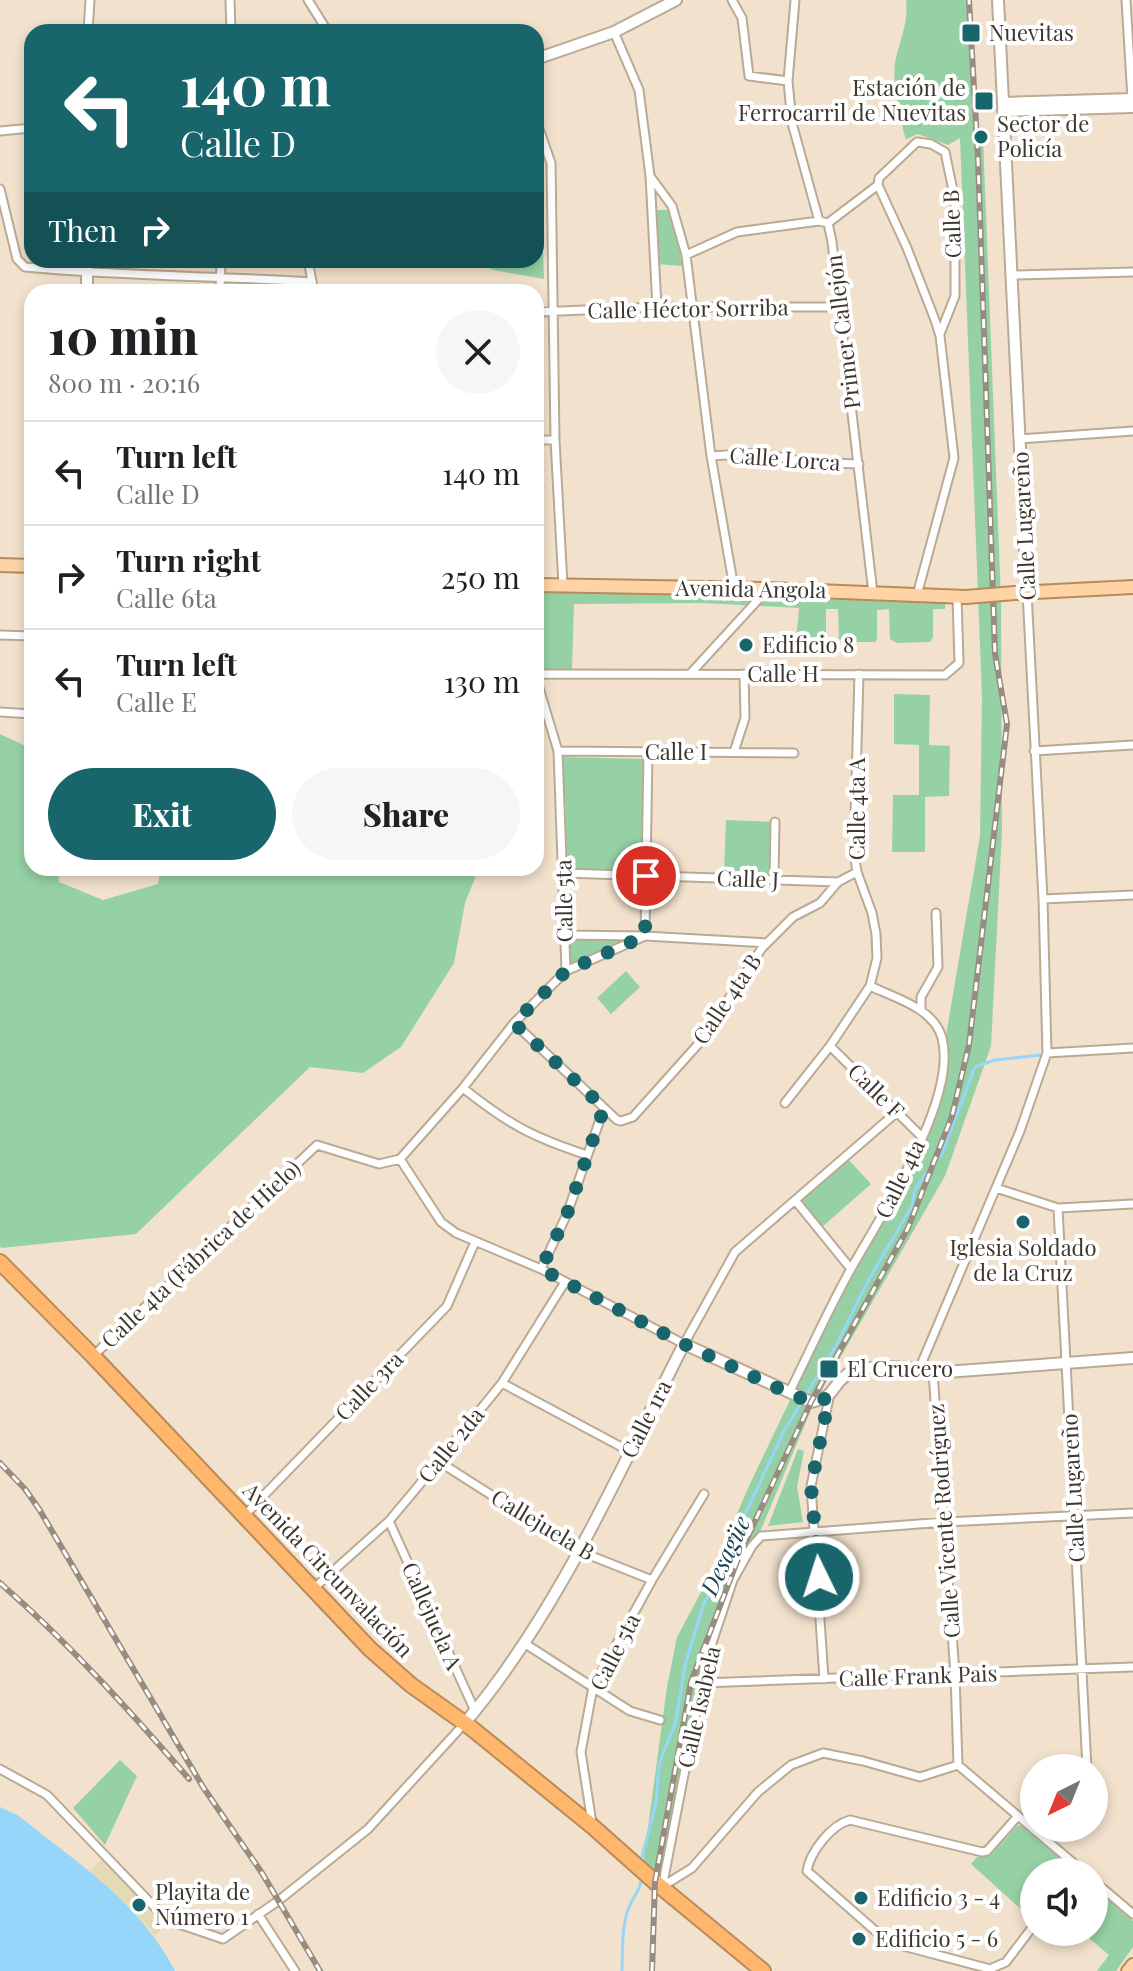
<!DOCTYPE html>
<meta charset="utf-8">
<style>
:root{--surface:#fff;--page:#f6f6f6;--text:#202124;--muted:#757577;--line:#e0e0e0;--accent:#18666b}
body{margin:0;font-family:"Playfair Display",serif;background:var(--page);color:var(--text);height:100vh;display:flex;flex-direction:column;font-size:30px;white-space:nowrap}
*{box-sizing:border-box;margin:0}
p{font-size:26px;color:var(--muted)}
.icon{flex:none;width:44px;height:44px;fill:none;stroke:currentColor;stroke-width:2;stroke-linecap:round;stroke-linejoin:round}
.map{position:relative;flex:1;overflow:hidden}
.details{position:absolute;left:24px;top:284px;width:520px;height:592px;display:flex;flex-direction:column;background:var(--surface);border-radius:24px;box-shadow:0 4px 12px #0003}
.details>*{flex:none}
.top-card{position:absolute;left:24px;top:24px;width:520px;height:244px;border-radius:24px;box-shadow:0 4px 12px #0003;background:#18666b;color:#fff;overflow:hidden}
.needle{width:52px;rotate:223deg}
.tools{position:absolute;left:1020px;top:1754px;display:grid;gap:16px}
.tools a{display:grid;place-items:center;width:88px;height:88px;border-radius:50%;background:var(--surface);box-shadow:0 4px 12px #0003;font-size:40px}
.pin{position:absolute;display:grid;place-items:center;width:68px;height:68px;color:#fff;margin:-34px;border:4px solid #fff;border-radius:50%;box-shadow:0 2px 8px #0007}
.me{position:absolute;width:88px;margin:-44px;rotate:356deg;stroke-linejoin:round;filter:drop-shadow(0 0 6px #0008)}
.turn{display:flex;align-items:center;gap:28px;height:168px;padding:0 24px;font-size:36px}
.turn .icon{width:104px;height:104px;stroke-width:2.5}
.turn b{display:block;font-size:56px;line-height:68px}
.then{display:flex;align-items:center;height:76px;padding:0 24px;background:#0003;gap:16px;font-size:30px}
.round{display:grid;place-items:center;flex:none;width:84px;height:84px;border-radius:42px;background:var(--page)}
.head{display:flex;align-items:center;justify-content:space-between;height:136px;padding:0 24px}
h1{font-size:48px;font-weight:800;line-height:60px}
.action{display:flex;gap:16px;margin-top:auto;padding:16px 24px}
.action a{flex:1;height:92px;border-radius:48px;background:var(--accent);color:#fff;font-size:32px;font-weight:800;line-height:92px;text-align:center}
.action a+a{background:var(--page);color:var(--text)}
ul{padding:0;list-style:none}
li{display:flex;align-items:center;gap:24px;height:104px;padding:0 24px;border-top:2px solid var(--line)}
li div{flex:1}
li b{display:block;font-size:30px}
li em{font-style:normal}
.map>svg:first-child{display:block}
.green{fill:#96d1a5}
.sand{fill:#e4dab5}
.water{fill:#95d6fa}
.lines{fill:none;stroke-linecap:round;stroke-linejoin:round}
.stream{stroke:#95d6fa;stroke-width:3}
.street-casing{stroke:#baaa95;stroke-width:11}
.secondary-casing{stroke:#baaa95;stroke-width:14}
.primary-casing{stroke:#ba8a57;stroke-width:16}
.highway-casing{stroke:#ba8a57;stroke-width:18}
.street{stroke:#fff;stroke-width:7}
.secondary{stroke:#fff;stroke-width:10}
.primary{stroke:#fed4a7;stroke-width:12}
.highway{stroke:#feb76d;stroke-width:14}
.rail-casing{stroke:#978c7d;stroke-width:6}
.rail{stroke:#fff;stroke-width:3;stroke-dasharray:9;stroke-linecap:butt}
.primary-bridge-casing{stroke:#ba8a57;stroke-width:16;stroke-linecap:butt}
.primary-bridge{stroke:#fed4a7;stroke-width:12}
.route{stroke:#18666b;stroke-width:14;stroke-dasharray:0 25.2}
.poi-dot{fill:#18666b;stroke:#fff;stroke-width:3}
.labels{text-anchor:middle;stroke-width:8;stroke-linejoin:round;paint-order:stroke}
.poi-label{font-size:22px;fill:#3d372e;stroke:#fff;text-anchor:start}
.street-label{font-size:22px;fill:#3d372e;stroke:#fff}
.water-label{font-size:24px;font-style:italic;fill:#1d4254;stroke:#fff}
</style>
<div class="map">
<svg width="1133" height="1971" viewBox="0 0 1133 1971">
<rect width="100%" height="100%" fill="#f2e1cc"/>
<path class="green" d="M906,0H968L977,136L983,138L1001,600L1002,831L991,1046L945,1176L813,1405L760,1532L746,1547L733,1577L700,1681L688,1725L661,1881L643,1864L667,1687L677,1637L714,1568L748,1488L853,1268L896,1200L945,1083V1041L980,836L982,696L960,138L948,145L918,134L906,139C900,120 892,82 895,63C899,41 909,23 906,0Z
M536,162H540L544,279L493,270L473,260H536Z
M655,210H669L683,266L657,264Z
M536,590L945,603V609H933V637L930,642L897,643L890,639L889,609L877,610V639L875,642H846L839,639L838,609H826V639C819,644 805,641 796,641L799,608L703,603L574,604L572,669H537Z
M894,694L930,695L929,745L950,746L949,796L925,797V852H892L893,795H919V745L894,744Z
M0,734L32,749V868H58L59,882L103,900L158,884L161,868H479L465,903L454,963L401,1047L363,1073L310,1067L136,1234L1,1248L0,1245Z
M561,757L645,759L642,872L577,870L565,858L566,811Z
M726,820L773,822L771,876L724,874Z
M564,935L645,936L566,971Z
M626,971L640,987L611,1014L597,998Z
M847,1158L871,1184L822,1227L799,1200Z
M798,1449L804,1451L797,1487L803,1522L768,1526Z
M120,1760L137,1776L105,1845L73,1808Z
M1017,1826H1022L1067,1864L1068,1872H1034L1032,1919L971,1864L977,1857L991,1855Z
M1094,1887L1133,1921V1947L1116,1971H1097L1109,1955L1082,1932H1094Z"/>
<path class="sand" d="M103,1857L166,1922L155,1936L141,1919L89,1872Z"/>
<path class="water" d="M0,1807L19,1816C79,1865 138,1900 175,1971H0Z"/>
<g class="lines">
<path class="stream" d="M941,1156L975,1067L995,1060L1040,1055
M640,1864L656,1803L659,1764L676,1721L685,1665L704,1603L715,1586L718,1572L784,1431L837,1344L868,1281L912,1206L915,1190L926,1173
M622,1971C623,1950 621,1925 630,1905C635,1893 642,1889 641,1875"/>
<g class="street-casing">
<path id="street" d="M230,0L231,32
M308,0L328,32
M732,0L742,18L749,76L788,81
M795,0L788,81L792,123L819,221L828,223L832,242L873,593
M1126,0L1132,99
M88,32L90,0
M614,32L639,90L650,176L657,307
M536,120L551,163L555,440L563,585
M0,131L32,128
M650,176L672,206L686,255L711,456L734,588
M878,185L879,178L917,142L931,144L945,152L955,200V296L940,334
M0,189L17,259L25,267C120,276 216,276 312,282
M828,223L878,185L907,248L935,320L940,336L954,458L917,595
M686,255L737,232L819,221
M308,260L314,292
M1012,275L1133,272
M220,292L221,260
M536,312L657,307H841
M1019,439L1133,431
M536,440H555
M711,456L758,453L806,462L859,464
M0,635L32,636
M536,674L945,675L959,663L957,596
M690,674L767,590
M0,712L32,714
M558,751L794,753
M1034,751L1133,745
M734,752L745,718L744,674
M563,873L838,882
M774,880L775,822
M1043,899L1133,895
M564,935L645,936L648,752
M566,971L645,936L767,943
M921,1010V997L938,967L936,913
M514,1023L617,1120L621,1121L633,1117L701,1041L762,948L793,917L820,903L838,882L857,872
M830,1046L921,1136
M1047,1053L1133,1048
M463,1088C508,1124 532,1137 587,1155
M785,1103L830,1046L870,986L877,958L876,934L872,913L857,872L854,853L859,674
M400,1159L441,1222L456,1233L541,1269L684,1344L735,1252L897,1112
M400,1159L463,1088L514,1023L566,971L558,751L536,678
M996,1188L1058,1208L1133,1204
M795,1200L851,1269
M1058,1208L1087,1768
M541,1269L567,1214L604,1108
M93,1356L317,1145L379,1164L400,1159
M920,1367L1020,1131L1047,1053L1043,899L1027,592
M933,1373L955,1674L958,1765
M502,1383L629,1451
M789,1393C810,1351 829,1308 852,1267C882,1214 958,1099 942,1038C934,1008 895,998 870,986
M438,1461L579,1551L652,1580
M244,1516L447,1306L475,1242
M389,1521L475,1711
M313,1589L389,1521L415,1490L502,1383L565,1282
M524,1643L630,1711L660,1720
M824,1679L811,1486L829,1398
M703,1683L1133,1667
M958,1765L1084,1872
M0,1769L47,1795L167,1920L223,1939L278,1901L368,1829L464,1724
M1018,1816L987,1851L982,1852L850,1820C831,1825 810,1852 807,1871L888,1942L990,1969L1006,1962L1034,1925
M592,1823L581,1752L593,1687L652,1580L704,1494
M1094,1881L1133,1914
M663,1886L692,1868L758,1792L791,1765L823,1753L863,1761L920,1777L958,1765
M662,1888L706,1661L733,1580L752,1546L761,1536L945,1522L1133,1513
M258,1914L295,1971"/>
</g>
<g class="secondary-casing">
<path id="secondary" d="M998,0L1027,592
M536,59L614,32L676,0
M1003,103L1133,99
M1003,111L1133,107
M87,292V260
M464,1724C559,1612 618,1473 684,1344L811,1402C838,1395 828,1390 845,1376C860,1363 915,1366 933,1373L1133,1358"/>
</g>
<g class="primary-casing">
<path id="primary" d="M0,565L32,566
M536,585L767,589L966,597
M1015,593L1133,587
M1128,1971L1133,1965"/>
</g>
<g class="highway-casing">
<path id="highway" d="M0,1262L93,1356L370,1649L411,1685L470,1727L592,1826L655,1882L763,1971"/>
</g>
<use href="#street" class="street"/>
<use href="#secondary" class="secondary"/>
<use href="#primary" class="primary"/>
<use href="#highway" class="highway"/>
<g class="rail-casing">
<path id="rail" d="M0,1463L25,1489L39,1509L203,1787L262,1873L320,1971
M0,1583C69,1643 129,1710 189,1779
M652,1971L655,1882L691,1682L741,1551L811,1402L908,1228L952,1116L969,1045L1007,724L995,654L978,159L969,0"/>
</g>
<use href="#rail" class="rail"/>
<g class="primary-bridge-casing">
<path id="primary-bridge" d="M966,597L1015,593"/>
</g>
<use href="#primary-bridge" class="primary-bridge"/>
</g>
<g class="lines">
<path class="route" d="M646,876L645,936L566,971L514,1023L604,1108L567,1214L541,1269L684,1344L786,1392L811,1402L829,1398L811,1486L819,1577"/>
</g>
<g class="poi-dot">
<rect x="961" y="23" width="20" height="20" rx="4"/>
<rect x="974" y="91" width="20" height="20" rx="4"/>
<circle cx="981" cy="137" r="8"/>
<circle cx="746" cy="645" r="8"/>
<circle cx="1023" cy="1222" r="8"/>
<rect x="819" y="1359" width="20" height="20" rx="4"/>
<circle cx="861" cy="1898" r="8"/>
<circle cx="139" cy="1905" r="8"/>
<circle cx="859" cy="1939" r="8"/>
</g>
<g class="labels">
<g class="poi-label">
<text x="989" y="41">Nuevitas</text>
<text x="966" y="96" text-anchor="end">Estación de<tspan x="966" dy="25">Ferrocarril de Nuevitas</tspan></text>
<text x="997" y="132">Sector de<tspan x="997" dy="25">Policía</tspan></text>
<text x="762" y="653">Edificio 8</text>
<text x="1023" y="1256" text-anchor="middle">Iglesia Soldado<tspan x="1023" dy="25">de la Cruz</tspan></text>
<text x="847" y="1377">El Crucero</text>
<text x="155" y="1900">Playita de<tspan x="155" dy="25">Número 1</tspan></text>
<text x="877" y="1906">Edificio 3 - 4</text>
<text x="875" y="1947">Edificio 5 - 6</text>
</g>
<g class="street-label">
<text transform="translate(952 224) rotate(-92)" y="8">Calle B</text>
<text transform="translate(688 309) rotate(-1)" y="8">Calle Héctor Sorriba</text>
<text transform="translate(843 332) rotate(-97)" y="8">Primer Callejón</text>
<text transform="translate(785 459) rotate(4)" y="8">Calle Lorca</text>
<text transform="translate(1024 526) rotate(-93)" y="8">Calle Lugareño</text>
<text transform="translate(751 589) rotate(1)" y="8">Avenida Angola</text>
<text x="783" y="682">Calle H</text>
<text x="676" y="760">Calle I</text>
<text transform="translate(857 809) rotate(-90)" y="8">Calle 4ta A</text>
<text transform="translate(748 879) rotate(2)" y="8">Calle J</text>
<text transform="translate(564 901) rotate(-91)" y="8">Calle 5ta</text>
<text transform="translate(727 999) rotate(-56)" y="8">Calle 4ta B</text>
<text transform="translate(876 1091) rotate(44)" y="8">Calle F</text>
<text transform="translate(900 1179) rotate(-64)" y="8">Calle 4ta</text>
<text transform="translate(201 1254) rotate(-43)" y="8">Calle 4ta (Fábrica de Hielo)</text>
<text transform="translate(369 1386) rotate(-46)" y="8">Calle 3ra</text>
<text transform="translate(646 1419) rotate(-63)" y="8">Calle 1ra</text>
<text transform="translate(451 1445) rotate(-51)" y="8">Calle 2da</text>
<text transform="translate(1073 1488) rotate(-93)" y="8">Calle Lugareño</text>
<text transform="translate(944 1521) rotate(-94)" y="8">Calle Vicente Rodríguez</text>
<text transform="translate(543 1525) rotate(31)" y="8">Callejuela B</text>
<text transform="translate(328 1570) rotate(46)" y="8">Avenida Circunvalación</text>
<text transform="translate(432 1616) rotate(66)" y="8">Callejuela A</text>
<text transform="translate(615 1652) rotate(-63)" y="8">Calle 5ta</text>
<text transform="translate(918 1676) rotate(-2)" y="8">Calle Frank Pais</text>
<text transform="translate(699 1707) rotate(-77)" y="8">Calle Isabela</text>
</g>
<g class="water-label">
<text transform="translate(726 1556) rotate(-65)" y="8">Desagüe</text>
</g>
</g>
</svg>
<div class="tools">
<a><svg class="needle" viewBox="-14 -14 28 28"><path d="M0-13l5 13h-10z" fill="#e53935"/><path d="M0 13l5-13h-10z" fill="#757577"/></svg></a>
<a><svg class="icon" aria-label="sound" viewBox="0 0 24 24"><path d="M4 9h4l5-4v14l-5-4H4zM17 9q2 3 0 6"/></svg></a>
</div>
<div class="pin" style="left:646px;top:876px;background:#d93025"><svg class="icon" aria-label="arrive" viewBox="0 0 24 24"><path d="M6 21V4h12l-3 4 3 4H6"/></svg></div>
<svg class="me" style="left:819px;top:1577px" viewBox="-20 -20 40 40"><circle r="17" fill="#18666b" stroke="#fff" stroke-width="3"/><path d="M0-11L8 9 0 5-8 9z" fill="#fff"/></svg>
<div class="top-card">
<div class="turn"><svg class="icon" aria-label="left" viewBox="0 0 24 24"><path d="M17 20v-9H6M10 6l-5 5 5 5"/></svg><div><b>140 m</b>Calle D</div></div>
<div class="then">Then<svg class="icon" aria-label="right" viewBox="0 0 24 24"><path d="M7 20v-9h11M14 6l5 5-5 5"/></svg></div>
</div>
<section class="details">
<div class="head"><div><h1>10 min</h1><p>800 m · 20:16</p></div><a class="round"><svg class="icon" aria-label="close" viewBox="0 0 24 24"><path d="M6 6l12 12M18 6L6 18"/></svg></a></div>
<ul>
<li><svg class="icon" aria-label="left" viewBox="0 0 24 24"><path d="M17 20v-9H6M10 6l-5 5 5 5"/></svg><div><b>Turn left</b><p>Calle D</p></div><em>140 m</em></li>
<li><svg class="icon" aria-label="right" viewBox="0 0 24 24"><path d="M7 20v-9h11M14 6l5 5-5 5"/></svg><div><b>Turn right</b><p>Calle 6ta</p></div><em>250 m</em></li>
<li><svg class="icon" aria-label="left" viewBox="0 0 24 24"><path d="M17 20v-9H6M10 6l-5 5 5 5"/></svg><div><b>Turn left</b><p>Calle E</p></div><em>130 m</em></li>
</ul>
<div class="action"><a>Exit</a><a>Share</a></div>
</section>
</div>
